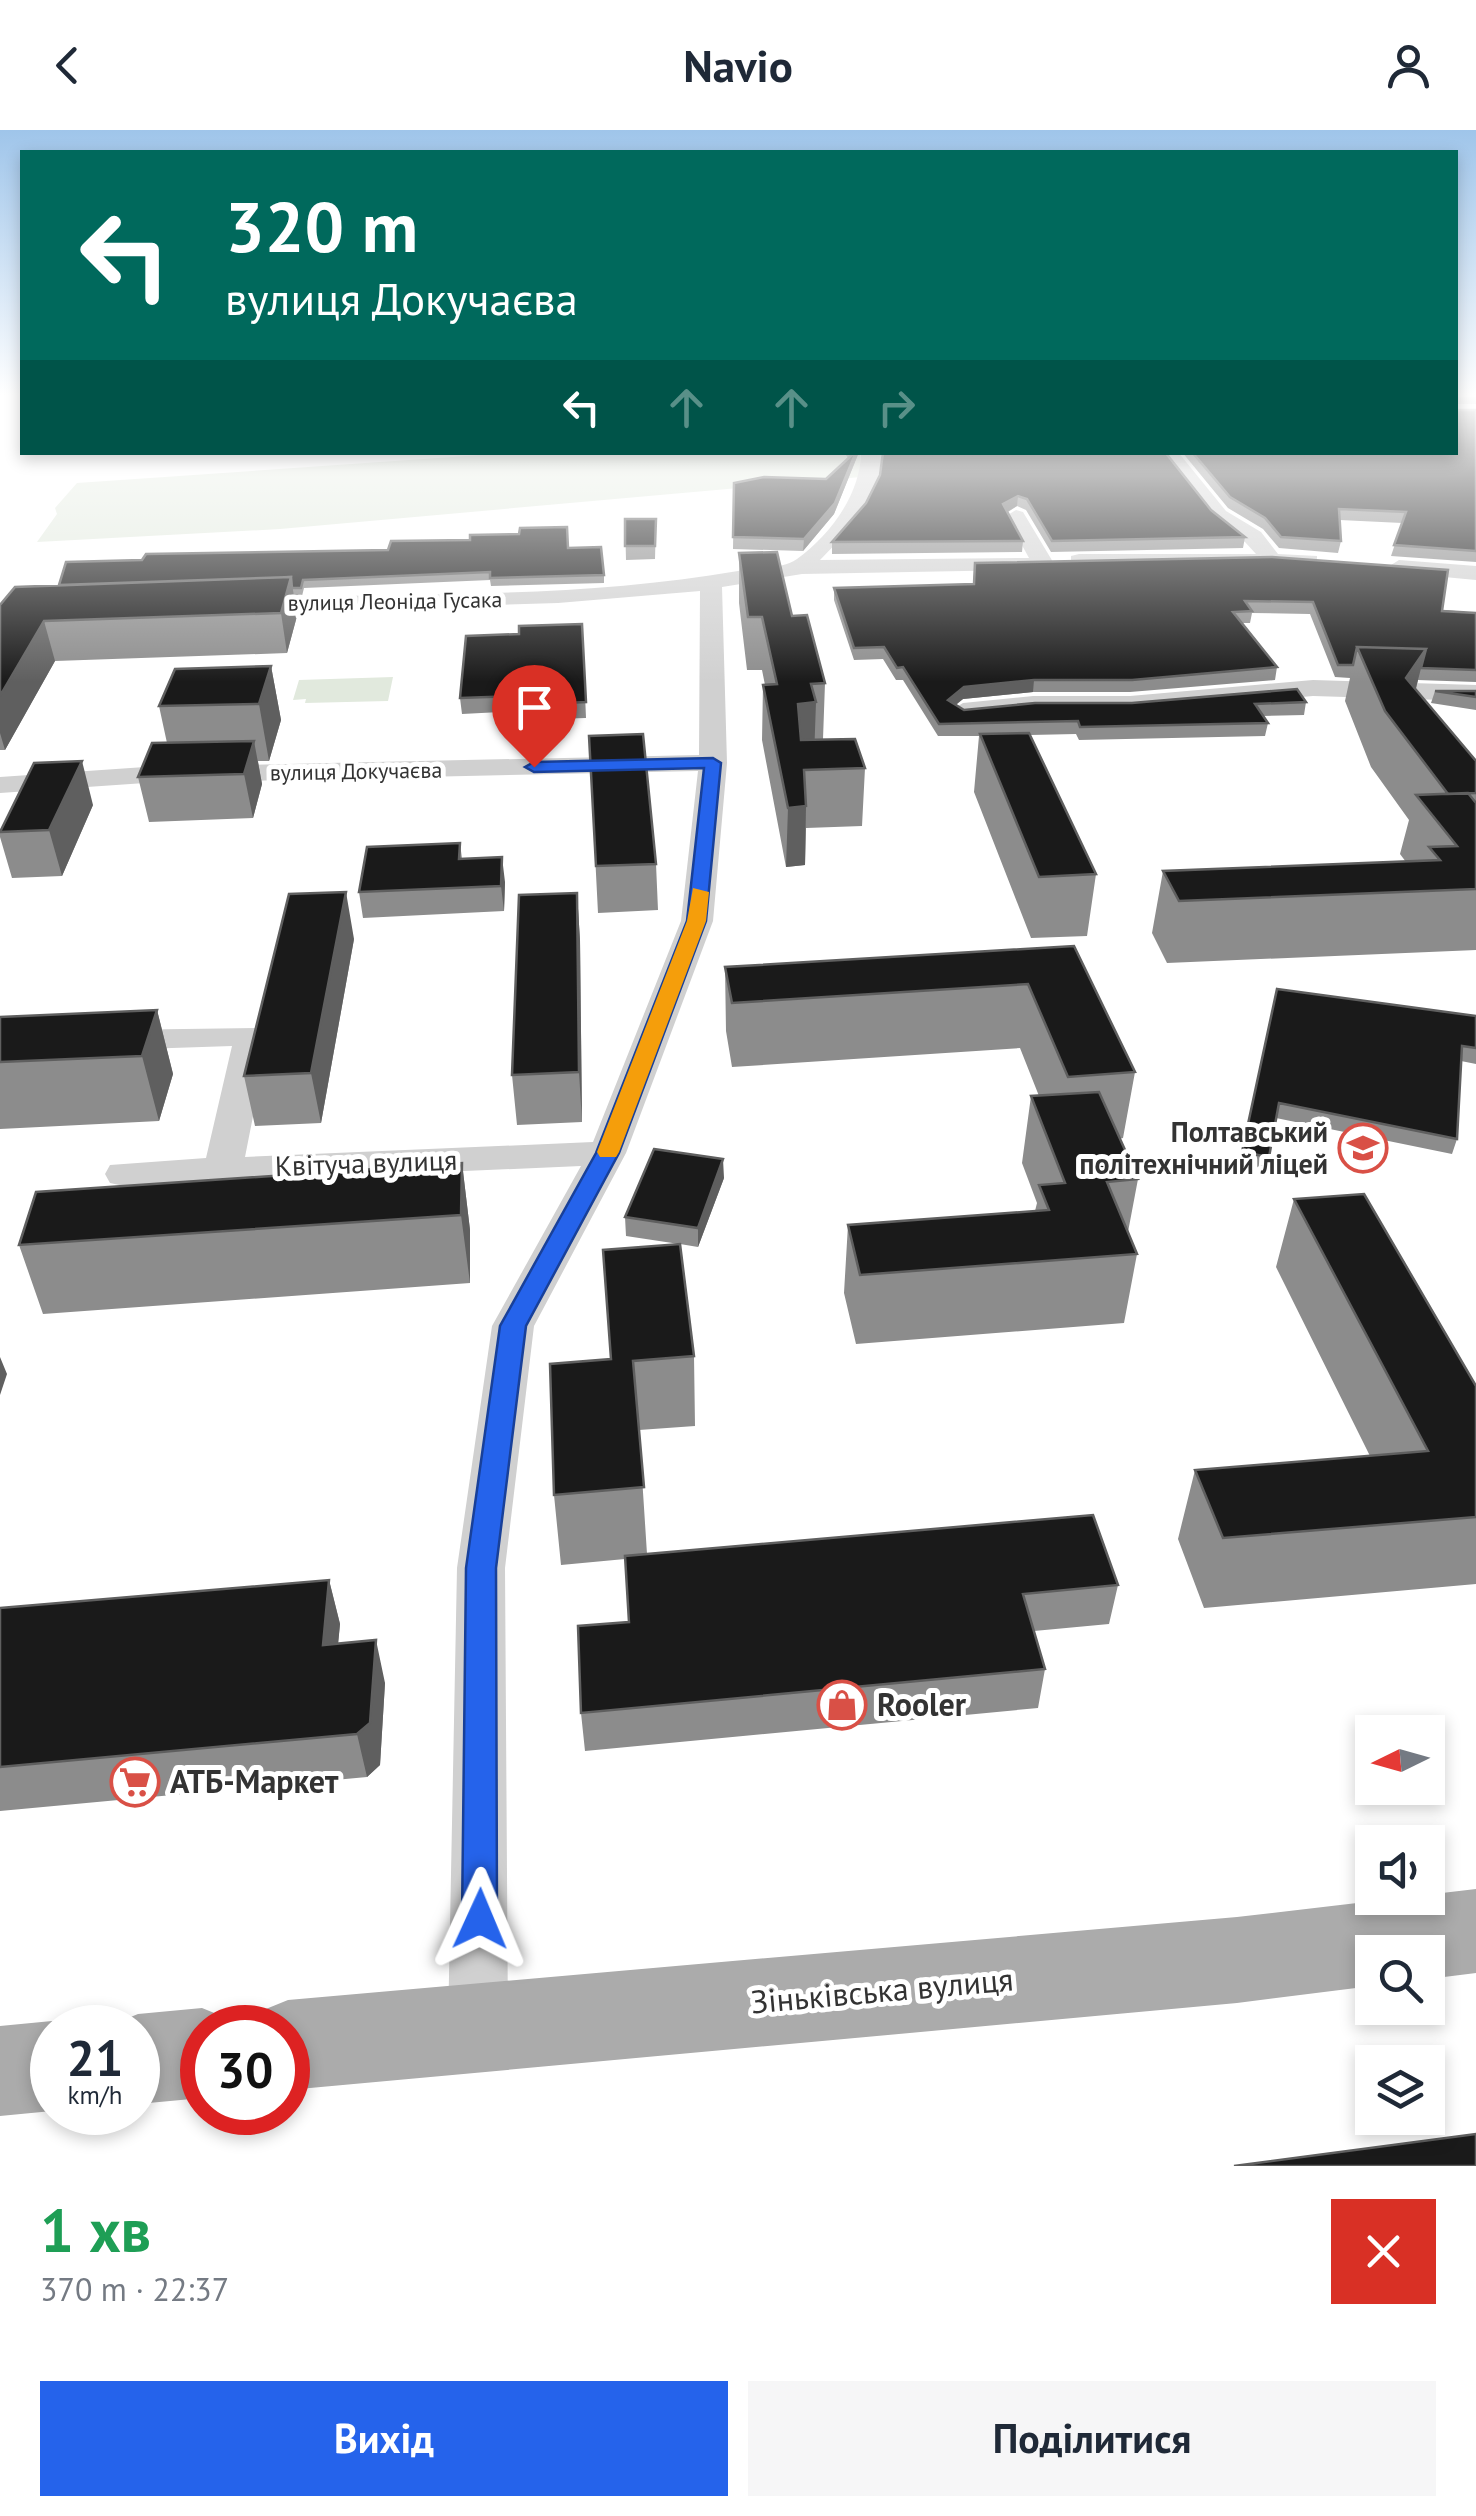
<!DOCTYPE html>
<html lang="uk">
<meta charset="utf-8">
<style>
:root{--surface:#fff;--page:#f6f6f7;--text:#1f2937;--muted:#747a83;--accent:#2563eb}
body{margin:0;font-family:"PT Sans",sans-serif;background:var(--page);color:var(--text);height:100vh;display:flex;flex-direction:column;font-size:38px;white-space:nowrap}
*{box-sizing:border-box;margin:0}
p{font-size:32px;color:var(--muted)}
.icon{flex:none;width:55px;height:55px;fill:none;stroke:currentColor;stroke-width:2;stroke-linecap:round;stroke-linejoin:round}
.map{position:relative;height:2036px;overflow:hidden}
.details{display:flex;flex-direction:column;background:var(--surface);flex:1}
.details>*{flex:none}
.hud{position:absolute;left:20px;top:20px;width:1438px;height:305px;border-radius:0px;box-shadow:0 5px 15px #0003;background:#00695c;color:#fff;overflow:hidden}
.needle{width:65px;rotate:265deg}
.fabs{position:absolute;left:1355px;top:1585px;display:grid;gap:20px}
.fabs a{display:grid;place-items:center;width:90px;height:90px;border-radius:0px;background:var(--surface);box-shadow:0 5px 15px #0003;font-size:50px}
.speed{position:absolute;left:30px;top:1875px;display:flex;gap:20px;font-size:50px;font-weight:700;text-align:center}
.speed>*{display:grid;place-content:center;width:130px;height:130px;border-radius:50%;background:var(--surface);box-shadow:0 5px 15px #0003;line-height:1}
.speed small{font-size:25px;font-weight:400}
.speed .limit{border:15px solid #d22;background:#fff;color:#111}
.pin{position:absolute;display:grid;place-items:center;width:85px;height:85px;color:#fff;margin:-102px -42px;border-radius:50% 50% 50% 0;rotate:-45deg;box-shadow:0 0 10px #0007}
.pin .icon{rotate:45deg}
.me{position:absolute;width:110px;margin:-55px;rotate:1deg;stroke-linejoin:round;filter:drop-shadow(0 0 8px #0008)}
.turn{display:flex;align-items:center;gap:35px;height:210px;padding:0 40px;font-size:45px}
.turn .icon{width:130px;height:130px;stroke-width:2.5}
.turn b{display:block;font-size:70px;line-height:85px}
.lanes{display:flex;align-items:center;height:95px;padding:0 40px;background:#0003;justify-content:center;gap:50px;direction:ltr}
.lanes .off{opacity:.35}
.round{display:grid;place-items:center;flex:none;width:105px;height:105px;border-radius:0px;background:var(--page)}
.overview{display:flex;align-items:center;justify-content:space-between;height:170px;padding:0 40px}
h1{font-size:60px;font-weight:800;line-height:75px;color:#1e9e55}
.action{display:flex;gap:20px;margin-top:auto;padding:20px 40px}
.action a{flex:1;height:115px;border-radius:0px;background:var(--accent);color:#fff;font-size:40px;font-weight:800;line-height:115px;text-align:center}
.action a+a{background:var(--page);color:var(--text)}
header{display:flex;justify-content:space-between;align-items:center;height:130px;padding:0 40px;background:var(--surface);font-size:45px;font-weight:800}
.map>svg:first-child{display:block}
.green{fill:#e1e9dd}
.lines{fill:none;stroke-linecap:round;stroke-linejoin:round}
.minor{fill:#d0d0d0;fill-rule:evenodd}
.primary{fill:#ababab;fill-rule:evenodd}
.wall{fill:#8c8c8c}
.shaded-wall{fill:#5f5f5f}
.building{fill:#1a1a1a;stroke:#5f5f5f;stroke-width:2.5}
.route{fill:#2563eb;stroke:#184099;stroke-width:2.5}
.slow{fill:#f59e0b}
.labels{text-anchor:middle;stroke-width:10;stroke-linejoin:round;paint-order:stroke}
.far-street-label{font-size:22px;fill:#333;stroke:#fff}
.poi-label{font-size:28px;font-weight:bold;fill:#333;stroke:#fff;text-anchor:end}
.street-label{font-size:28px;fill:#333;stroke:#fff}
.near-poi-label{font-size:32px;font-weight:bold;fill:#333;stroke:#fff;text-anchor:start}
.near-street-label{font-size:32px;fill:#333;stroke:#fff}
</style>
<header><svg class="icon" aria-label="back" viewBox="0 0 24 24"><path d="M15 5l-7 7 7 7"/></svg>Navio<svg class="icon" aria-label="person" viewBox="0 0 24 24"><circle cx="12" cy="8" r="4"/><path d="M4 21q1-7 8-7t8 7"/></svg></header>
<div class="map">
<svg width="1476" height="2036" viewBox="0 0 1476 2036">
<rect width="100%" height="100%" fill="#fff"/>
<path class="green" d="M526,322H860L861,347L280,399L37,412L57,384L55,378L77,353Z
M393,547L388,571L305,573L306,569L293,570L299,550Z"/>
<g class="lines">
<path class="minor" d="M861,322H881C882,369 850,399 820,430L1029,428L1006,386L1016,380L1023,382L1053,432L1050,437L1024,440L802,444L722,457L727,633L713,791L626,1023L534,1196L505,1438L508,1897L500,1919L478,1927L456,1919L448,1897L457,1438L492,1196L581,1036L124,1056L110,1053L105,1044L110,1035L206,1028L232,916L112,920L100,917L95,910L100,903L112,900L264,898L269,905L245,1027L593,1012L681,791L698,641L145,653L0,663V647L145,637L699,625L700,461L558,473L245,482L233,475L245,468C409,463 577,469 738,441C754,438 784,439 797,429C830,405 861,364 861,322Z
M1159,322H1178L1226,381L1261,402L1278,424L1317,426V436H1071V426L1079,424H1256L1245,412L1212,389Z
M1399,430L1476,436V450L1391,442L1388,437Z
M1313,550L1476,555V571L1313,566L1130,582H1033L963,589L950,581L963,573L1033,566H1130Z"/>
<path class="primary" d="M1476,1759V1843L1428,1849V1822H1372V1856L1237,1873L288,1960V1898H250L256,1883L288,1870L1237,1787Z
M202,1878L234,1891L237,1898H202V1968L138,1974V1898L106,1897L138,1884Z
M52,1891L69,1898H52V1981L0,1986V1896Z"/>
</g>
<path class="wall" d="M1455,267H1476V274H1455Z
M1476,280V432L1391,426L1402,393L1340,390L1341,411L1338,423L1279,418L1263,399L1228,378L1182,322H1455Z
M844,322H859L834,384L803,421L733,419L734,353L826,349L848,328Z
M880,345L1211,380L1245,407L1243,418L1051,422L1026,380L1017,376L1008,382L1023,411L1022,422L832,424V412L866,373Z
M625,389H656L655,429L626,430Z
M568,418L604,445V453L491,456L490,450L304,458L302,466H294L297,486L287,523L55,531L5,620H0V475L59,455Z
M739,423L792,486L825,553L823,609L814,610L865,638L862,696L806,698L805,735L786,737L762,610L763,555H765L762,540H747L739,473Z
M975,433L1476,483V552L1418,550L1416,559L1476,631V820L1167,833L1152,803L1163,741L1406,732L1400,724L1409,690L1371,637L1345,571L1350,548L1335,547L1310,484L1252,483L1250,493H1242L1277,537L1275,550L1130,562H1033L963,569L956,575L964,580L1306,572L1304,585L1263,586L1268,593L1265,606L1079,610L1076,604L1030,605L1096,744L1087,806L1031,808L974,662L979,606H938L903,550H896L883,529L854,530L834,470V458L973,454Z
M582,494L586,588L518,590L517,581L462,584L460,568L519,504Z
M271,536L281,590L269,631H258L262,654L253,688L149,692L138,647L167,613L159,576Z
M1435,561H1476V580L1431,573Z
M589,606L656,734L658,780L598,783Z
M93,675L62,746L12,748L0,707V699Z
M460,713L462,729L505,752L504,781L363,788L359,762Z
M577,763L580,810L582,992L517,995L512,945Z
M354,809L321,993L255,996L244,946Z
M1074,816L1135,942L1123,1008L1119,1009L1138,1049L1128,1102L1137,1124L1124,1193L856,1214L844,1163L848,1095L1035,1081L1037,1073L1022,1033L1031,966H1039L1020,918L732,937L726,901L725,837Z
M1277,859L1476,886V934L1461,931L1457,1009L1452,1024L1276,988L1265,1043L1239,1037Z
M157,880L173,944L159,991L0,999V887Z
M462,1033L470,1100V1153L43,1184L19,1115Z
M724,1048L698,1117L680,1114L694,1226L695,1296L639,1300L647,1424L1118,1455L1109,1494L1034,1501L1045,1539L1038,1578L585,1621L581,1583L629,1492L625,1429L561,1435L554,1365L610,1229L679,1114L626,1106L625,1087Z
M1294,1069L1476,1256V1454L1204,1478L1178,1409L1195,1340L1370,1326L1276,1137Z
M329,1450L340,1494L338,1513L385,1553L380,1635L367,1647L0,1681V1478Z"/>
<path class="shaded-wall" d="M856,322H859L834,384L803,421L804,409Z
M1018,366L1017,376L1002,385L1003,374Z
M291,447L297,486L287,523L281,483Z
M44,491L55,531L5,620L0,603V566Z
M1426,519L1412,573L1406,548Z
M271,536L281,590L269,631L259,574Z
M1034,550L1033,562L963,569L946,582L948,570L964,557Z
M816,572L814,628L797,630L798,574Z
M254,611L262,654L253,688L244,644Z
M82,631L93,675L62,746L49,700Z
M806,676L805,735L786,737L788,678Z
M502,727L505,752L504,781L501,756Z
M346,762L354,809L321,993L311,943Z
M577,763L580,810L582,992L579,942Z
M157,880L173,944L159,991L142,926Z
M723,1029L724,1048L698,1117V1098Z
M462,1033L470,1100V1153L461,1085Z
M0,1227L7,1244L0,1265Z
M329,1450L340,1494L334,1558L323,1515Z
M376,1510L385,1553L380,1635L367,1647L357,1604Z"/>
<path class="building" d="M1455,280H1476V421L1394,415L1406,382L1339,379L1341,411L1281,407L1265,388L1230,367L1192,322H1455Z
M852,322H856L835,373L804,409L733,407L734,353L764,347L826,349L853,324Z
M883,322H1165L1211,380L1245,407L1052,411L1027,369L1018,366L1003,374L1023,411L832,412L866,373L880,345Z
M625,389H656L655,416H625Z
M567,397L568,418L601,417L604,445L490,448V442L303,450L301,458H292L291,447L59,455L66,432L142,430L146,424L388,420L391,411L470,410V405L519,404L520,398Z
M777,422L792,486L807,485L825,553L811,554L816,572L798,574L801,610L855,609L865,638L804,640L806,676L788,678L763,555L777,554L762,487H748L739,423Z
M1272,427L1448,440L1442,481L1476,483V540L1421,538L1426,519L1357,517L1353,535H1338L1313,472L1245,471L1252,481L1233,482L1277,537L1132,550H1034L964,557L948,570L964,580L1035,573H1132L1297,559L1306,572L1255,574L1268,593L1080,597L1078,591L939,594L903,537L897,538L884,517L854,518L834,458L974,454L975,433Z
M291,447L281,483L44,491L0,566V475L15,457Z
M582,494L586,572L517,575V566L460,568L466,506L519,504V496Z
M1357,517L1426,519L1406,548L1476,631V663L1448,664L1385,581Z
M271,536L259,574L159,576L175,539Z
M1435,561H1476V567Z
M1029,603L1096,744L1039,747L980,604Z
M643,604L656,734L596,736L589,606Z
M254,611L244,644L138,647L152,613Z
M82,631L49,700L0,702L34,633Z
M1468,663L1476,673V759L1179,771L1163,741L1440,730L1429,717L1457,716L1416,665Z
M460,713L459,729L502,727L501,756L359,762L367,717Z
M346,762L311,943L244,946L289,764Z
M577,763L579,942L512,945L519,765Z
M1074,816L1135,942L1068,947L1028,854L732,873L725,837Z
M1277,859L1476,886V918L1462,916L1457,1009L1279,973L1269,1027L1242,1022Z
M157,880L142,926L0,932V887Z
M1099,962L1138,1049L1107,1052L1137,1124L860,1145L848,1095L1049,1080L1039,1055L1065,1053L1031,966Z
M654,1019L723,1029L698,1098L625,1087Z
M462,1033L461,1085L19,1115L36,1062Z
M1364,1064L1476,1256V1387L1223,1408L1195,1340L1428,1321L1294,1069Z
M680,1114L694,1226L633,1231L644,1357L554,1365L550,1234L611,1229L603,1120Z
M1093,1385L1118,1455L1023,1464L1045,1539L581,1583L578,1496L629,1492L625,1426Z
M329,1450L323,1515L376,1510L370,1593L357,1604L0,1637V1478Z
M1476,2004V2036H1234Z"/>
<linearGradient id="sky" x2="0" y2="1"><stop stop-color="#9fc5ea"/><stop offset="0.48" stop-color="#fff"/><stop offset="1" stop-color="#fff" stop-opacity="0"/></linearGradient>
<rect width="1476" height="552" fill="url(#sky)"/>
<path class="route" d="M713,628L721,633L706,791L619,1023L526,1196L496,1438L497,1789L492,1801L480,1806L467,1801L462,1789L466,1438L500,1196L596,1023L687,791L704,638L534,642L525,637L534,632Z"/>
<path class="slow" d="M693,758L709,762L706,791L619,1022L616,1027H600L597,1022L687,791Z"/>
<defs>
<g id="university-ring" transform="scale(2.5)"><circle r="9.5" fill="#fff" stroke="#d95046" stroke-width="1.5"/><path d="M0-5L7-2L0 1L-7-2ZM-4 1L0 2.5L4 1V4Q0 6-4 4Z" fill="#d95046"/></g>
<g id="shop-ring" transform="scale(2.5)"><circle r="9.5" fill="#fff" stroke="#d95046" stroke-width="1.5"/><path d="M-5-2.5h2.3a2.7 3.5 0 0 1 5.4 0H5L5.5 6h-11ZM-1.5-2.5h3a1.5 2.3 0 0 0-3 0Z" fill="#d95046"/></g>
<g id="supermarket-ring" transform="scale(2.5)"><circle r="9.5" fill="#fff" stroke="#d95046" stroke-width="1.5"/><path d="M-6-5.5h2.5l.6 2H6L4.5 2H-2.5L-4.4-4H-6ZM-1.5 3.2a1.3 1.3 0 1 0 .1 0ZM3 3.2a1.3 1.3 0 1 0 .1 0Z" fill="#d95046"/></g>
</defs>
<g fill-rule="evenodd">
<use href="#university-ring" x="1363" y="1018"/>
<use href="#shop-ring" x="842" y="1575"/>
<use href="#supermarket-ring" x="135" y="1652"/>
</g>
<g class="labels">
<g class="far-street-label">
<text transform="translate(395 471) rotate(-1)" y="8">вулиця Леоніда Гусака</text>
<text transform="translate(356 641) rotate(-1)" y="8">вулиця Докучаєва</text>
</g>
<g class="poi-label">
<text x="1328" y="1012">Полтавський<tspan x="1328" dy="32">політехнічний ліцей</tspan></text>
</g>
<g class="street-label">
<text transform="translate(366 1033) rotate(-2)" y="10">Квітуча вулиця</text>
</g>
<g class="near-poi-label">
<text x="877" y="1586">Rooler</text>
<text x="170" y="1663">АТБ-Маркет</text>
</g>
<g class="near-street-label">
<text transform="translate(882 1861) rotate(-5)" y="11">Зіньківська вулиця</text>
</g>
</g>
</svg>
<div class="fabs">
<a><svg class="needle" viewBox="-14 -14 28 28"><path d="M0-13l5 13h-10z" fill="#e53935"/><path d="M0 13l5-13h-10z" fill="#747a83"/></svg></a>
<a><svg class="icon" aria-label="sound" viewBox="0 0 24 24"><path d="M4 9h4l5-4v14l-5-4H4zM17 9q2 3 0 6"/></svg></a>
<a><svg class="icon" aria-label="search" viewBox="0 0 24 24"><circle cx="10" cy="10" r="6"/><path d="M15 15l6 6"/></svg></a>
<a><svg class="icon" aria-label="layers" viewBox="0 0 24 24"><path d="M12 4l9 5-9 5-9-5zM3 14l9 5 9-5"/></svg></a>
</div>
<div class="speed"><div>21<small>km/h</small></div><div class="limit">30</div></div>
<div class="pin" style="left:534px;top:637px;background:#d93025"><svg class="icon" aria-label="arrive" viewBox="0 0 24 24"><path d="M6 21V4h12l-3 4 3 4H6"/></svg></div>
<svg class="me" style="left:480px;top:1789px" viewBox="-20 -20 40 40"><path d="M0-17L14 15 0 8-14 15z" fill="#2563eb" stroke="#fff" stroke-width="4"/></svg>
<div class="hud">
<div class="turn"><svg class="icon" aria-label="left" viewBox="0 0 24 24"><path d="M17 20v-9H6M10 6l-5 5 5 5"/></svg><div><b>320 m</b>вулиця Докучаєва</div></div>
<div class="lanes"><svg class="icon" aria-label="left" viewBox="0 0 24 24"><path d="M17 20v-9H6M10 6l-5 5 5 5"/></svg><svg class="icon off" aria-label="ahead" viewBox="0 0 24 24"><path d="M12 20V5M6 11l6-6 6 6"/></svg><svg class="icon off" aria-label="ahead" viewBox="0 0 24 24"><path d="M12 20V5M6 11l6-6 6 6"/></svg><svg class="icon off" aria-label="right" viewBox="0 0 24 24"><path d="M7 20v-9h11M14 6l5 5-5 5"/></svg></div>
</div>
</div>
<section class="details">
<div class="overview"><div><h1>1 хв</h1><p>370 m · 22:37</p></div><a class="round" style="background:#d93025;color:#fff"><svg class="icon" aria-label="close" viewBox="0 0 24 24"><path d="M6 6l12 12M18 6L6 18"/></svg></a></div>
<div class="action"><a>Вихід</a><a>Поділитися</a></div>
</section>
